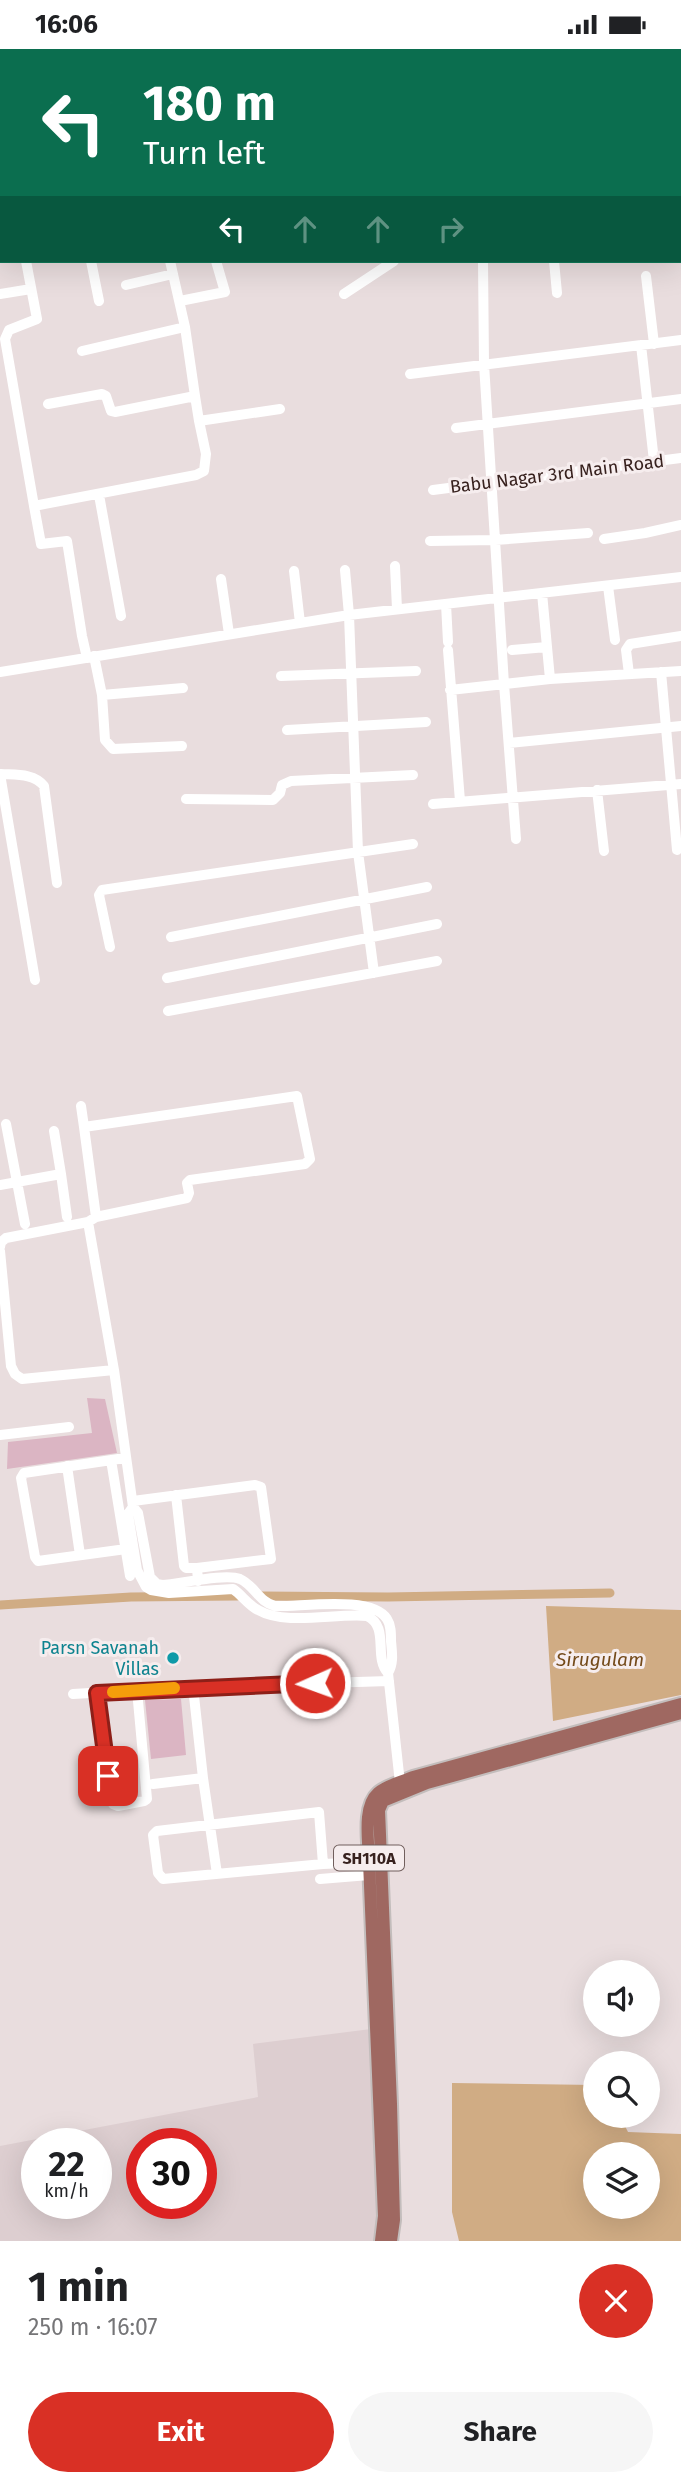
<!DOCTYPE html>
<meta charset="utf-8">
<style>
:root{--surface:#fff;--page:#f6f6f6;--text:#202124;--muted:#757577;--accent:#d93025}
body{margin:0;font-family:"Fira Sans",sans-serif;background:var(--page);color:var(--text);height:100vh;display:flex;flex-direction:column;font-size:26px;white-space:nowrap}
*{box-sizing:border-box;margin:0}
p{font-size:23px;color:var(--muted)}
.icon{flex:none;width:38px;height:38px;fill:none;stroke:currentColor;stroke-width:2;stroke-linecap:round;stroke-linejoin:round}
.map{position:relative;height:2192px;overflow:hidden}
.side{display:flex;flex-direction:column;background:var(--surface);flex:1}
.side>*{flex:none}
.top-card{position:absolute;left:0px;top:0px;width:682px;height:214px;box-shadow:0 7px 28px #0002;background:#0b6e4f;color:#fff;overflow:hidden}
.buttons{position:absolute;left:583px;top:1911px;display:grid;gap:14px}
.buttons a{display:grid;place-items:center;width:77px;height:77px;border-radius:50%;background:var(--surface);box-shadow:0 7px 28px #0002;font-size:35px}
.speed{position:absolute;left:21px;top:2079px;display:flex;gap:14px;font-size:35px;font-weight:700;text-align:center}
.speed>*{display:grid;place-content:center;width:91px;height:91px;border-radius:50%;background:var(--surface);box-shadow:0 7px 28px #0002;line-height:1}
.speed small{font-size:18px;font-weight:400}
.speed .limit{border:10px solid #d22;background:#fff;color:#111}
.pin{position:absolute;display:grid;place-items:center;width:60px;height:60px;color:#fff;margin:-30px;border-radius:14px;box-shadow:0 4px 10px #0006}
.me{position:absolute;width:77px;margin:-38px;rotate:268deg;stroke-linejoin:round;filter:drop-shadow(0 0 5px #0008)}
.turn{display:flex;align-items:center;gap:24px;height:147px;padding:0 28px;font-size:32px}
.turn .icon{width:91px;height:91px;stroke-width:2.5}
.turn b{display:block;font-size:49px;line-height:60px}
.lanes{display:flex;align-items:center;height:66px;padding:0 28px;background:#0003;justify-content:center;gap:35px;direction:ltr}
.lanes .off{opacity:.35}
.round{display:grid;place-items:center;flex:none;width:74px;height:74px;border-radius:37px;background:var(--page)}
.summary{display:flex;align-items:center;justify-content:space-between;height:119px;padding:0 28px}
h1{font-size:42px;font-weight:700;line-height:52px}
.button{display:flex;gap:14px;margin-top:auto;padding:14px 28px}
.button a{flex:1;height:80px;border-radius:42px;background:var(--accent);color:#fff;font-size:28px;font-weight:700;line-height:80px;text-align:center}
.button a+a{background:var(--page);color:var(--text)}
.status{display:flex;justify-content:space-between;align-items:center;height:49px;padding:0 35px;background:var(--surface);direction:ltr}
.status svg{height:19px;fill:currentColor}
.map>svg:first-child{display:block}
.built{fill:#ddced0;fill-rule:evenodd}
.green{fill:#dbb5c3}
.water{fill:#d0ac84;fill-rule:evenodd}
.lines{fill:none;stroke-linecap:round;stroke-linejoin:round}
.canal{stroke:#d0ac84;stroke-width:9}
.major-casing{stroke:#c3bdbc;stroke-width:16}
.minor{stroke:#fff;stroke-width:10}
.major{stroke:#9f6861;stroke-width:12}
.route-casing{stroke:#8d1f18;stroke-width:18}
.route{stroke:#d93025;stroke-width:12}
.slow{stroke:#f59e0b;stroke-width:12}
.culture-dot{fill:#0f9aa8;stroke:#f6edee;stroke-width:2.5}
.labels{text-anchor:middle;stroke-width:6;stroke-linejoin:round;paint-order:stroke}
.shield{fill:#f6edee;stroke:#715f5d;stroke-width:2}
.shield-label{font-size:16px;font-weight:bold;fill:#38221f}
.street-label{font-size:18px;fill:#38221f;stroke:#f6edee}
.culture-label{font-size:18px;fill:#0d838f;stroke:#f6edee;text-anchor:end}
.water-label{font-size:19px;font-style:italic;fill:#744a1a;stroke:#f6edee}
</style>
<div class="status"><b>16:06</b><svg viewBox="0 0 49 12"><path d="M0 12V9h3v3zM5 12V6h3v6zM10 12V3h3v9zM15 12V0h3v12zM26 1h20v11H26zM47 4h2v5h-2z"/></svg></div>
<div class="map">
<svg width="681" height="2192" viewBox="0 0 681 2192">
<rect width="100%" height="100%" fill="#e9ddde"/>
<path class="built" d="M371,1980L387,2192H0V2097L258,2048L253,1995ZM37,2095H96V2154H37ZM142,2095H201V2154H142Z"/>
<path class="green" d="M87,1349L105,1350L117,1404L7,1420L8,1393L92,1384Z
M181,1650L186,1706L151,1710L145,1651Z"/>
<path class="water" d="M546,1557L681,1561V1646L553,1672Z
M452,2034L595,2036V2067H620L628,2083L681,2085V2192H459L452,2163ZM595,2105H648V2158H595Z"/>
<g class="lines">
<path class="canal" d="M262,1547L388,1548L610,1544
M0,1556L131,1548L237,1547"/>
<g class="major-casing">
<path id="major" d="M381,2192L384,2167L369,1813C369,1794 362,1758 378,1744C387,1736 402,1733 413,1728L681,1655
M391,2192L394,2171L391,2055L379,1761L383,1752L427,1734L681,1664"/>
</g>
<path class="minor" d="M152,0V2
M235,0V2
M333,0V2
M539,0V2
M626,0V2
M76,2L83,0
M0,23L2,22
M0,72H2
M0,173L2,172
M26,212L37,270L9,281L5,290L34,457L196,426L204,422L206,405L199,372L280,360
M91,212L99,252
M483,212L484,315L504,635L516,790
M554,212L557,244
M646,227L654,295
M126,236L173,225
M0,245L31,240
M344,245L394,212
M180,252L225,243L216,212
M641,296L654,412
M82,302L185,278
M410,325L681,291
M195,347L199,372
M48,355L102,345L106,347L111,362L115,363L195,347L185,278L170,212
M456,379L681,350
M433,441L681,409
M99,446L121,567
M34,457L41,495L67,492L82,587L87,609
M604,490L645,484L681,476
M430,492L495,491L588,484
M395,517L397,560
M345,521L349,566L358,803L374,924
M294,522L300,574
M221,530L229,585
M608,537L615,591
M542,544L547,598
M446,555L448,593
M448,601L460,752
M512,601L547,598L550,630
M94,607L102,646L105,691L113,700L182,697
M0,623L349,566L681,528
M661,623L677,801
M629,625L626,601L630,595L681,587
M281,627L416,622
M450,641L550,630L681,622
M102,646L183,639
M287,681L426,673
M509,694L681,677
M0,725L35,931
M1,725C15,726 34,724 44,737L57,834
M597,741L604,802
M186,750L273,751L280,744L282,736L291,732L413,726
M433,755L681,735
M171,888L427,838
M110,898L99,846L102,841L413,795
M167,929L437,875
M168,962L437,912
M81,1057L84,1078
M6,1075L25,1175
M61,1125L67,1168
M0,1136L61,1125L54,1082
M0,1198L1,1193L6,1189L88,1173L96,1168L187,1149L189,1144L187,1134L190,1131L305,1115L310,1110L297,1047L84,1078L96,1168
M0,1202L11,1317L15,1325L22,1330L114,1321L88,1173
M114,1321L133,1458L138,1464L150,1528L157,1535L162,1536C180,1535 225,1524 240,1530C254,1536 259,1553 275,1557C301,1558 372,1546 387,1570C391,1576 391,1584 391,1592C392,1603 394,1614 388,1624L400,1734
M0,1386L69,1378
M125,1409L24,1424L21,1429L35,1508L38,1512L126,1500
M111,1411L130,1527
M67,1417L80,1506
M176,1446L184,1517L186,1519H197
M133,1452L255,1436L261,1438L271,1510L197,1519L198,1532
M133,1458L128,1465L137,1521L146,1538L151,1541L169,1544L233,1540C242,1546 248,1556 258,1561C286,1577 335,1564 367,1567C390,1578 373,1608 388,1624
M97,1644L110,1749L113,1755L118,1757L144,1752L147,1750L137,1641
M73,1645L193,1638L389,1632
M203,1729L217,1825
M153,1735L203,1729L193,1638
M323,1815L319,1763L157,1782L153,1786L158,1824L163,1830L323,1815L369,1813
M320,1830L369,1826"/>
<use href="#major" class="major"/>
</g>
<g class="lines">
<g class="route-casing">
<path id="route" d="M108,1727L97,1644L315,1634"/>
</g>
<use href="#route" class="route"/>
<path class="slow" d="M113,1643L174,1639"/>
</g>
<circle class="culture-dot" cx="173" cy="1609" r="7"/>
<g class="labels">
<rect class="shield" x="334" y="1796.5" width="70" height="25" rx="5"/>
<g class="shield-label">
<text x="369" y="1815">SH110A</text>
</g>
<g class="street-label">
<text transform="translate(557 425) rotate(-7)" y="6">Babu Nagar 3rd Main Road</text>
</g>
<g class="culture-label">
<text x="159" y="1605">Parsn Savanah<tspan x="159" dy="21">Villas</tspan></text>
</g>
<g class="water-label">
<text x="600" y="1617">Sirugulam</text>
</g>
</g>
</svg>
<div class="buttons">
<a><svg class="icon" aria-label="sound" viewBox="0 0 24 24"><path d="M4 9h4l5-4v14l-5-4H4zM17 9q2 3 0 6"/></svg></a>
<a><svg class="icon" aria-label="search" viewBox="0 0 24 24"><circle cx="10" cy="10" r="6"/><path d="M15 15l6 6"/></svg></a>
<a><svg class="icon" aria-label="layers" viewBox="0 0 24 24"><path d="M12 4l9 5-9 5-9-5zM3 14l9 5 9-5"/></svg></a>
</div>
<div class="speed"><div>22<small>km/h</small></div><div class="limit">30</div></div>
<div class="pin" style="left:108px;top:1727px;background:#d93025"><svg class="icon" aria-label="arrive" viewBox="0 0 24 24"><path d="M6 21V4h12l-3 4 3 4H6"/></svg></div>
<svg class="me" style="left:315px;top:1634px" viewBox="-20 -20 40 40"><circle r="17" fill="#d93025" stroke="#fff" stroke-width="3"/><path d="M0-11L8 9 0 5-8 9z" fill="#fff"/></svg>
<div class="top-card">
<div class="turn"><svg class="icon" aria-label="left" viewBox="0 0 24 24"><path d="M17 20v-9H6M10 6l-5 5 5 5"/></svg><div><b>180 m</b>Turn left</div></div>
<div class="lanes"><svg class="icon" aria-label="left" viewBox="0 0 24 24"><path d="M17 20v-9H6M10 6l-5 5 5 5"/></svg><svg class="icon off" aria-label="ahead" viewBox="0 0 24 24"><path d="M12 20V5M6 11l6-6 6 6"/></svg><svg class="icon off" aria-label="ahead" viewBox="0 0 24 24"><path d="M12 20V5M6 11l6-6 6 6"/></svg><svg class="icon off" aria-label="right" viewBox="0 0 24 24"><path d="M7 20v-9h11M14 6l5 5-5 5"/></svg></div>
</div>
</div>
<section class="side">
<div class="summary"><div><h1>1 min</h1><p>250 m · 16:07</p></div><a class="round" style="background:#d93025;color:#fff"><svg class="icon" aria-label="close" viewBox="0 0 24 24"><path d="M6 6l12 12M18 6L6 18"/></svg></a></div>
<div class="button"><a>Exit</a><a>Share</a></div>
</section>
